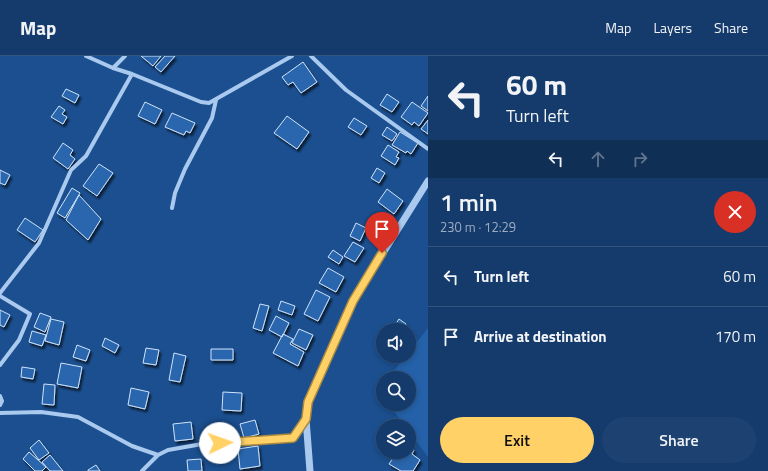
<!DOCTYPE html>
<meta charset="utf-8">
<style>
:root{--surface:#143b6b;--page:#1d4271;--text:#f1f3f6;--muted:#9dadc1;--line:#33557e;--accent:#ffd166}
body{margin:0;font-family:"Titillium Web",sans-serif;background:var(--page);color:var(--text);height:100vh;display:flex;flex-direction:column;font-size:15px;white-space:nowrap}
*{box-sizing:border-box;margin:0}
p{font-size:13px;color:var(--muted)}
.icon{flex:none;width:22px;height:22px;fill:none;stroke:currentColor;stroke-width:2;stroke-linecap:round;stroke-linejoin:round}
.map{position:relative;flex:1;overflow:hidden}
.details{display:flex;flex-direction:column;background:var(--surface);width:340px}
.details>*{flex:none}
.top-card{background:#143b6b;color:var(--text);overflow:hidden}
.tools{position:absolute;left:376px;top:267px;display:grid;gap:8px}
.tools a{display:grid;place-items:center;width:40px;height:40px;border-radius:50%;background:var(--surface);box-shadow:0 2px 6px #0003,0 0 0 1px var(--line);font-size:20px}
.pin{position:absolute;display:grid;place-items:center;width:34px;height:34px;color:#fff;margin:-41px -17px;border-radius:50% 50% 50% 0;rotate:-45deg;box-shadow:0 0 4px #0007}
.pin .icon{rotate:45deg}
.me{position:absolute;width:44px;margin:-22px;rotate:87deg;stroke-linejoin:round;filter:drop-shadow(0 0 3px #0008)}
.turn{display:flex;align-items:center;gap:14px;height:84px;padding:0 12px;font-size:18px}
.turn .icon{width:52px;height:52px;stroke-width:2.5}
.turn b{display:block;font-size:28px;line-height:34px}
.lanes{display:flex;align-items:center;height:38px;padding:0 12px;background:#0003;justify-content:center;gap:20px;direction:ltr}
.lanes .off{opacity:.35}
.round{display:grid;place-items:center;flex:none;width:42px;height:42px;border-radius:21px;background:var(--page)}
.head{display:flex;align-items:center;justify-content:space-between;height:68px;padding:0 12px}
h1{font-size:24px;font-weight:600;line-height:30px}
.primary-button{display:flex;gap:8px;margin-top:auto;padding:8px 12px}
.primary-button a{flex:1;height:46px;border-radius:24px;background:var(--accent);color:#111;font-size:16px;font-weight:600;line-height:46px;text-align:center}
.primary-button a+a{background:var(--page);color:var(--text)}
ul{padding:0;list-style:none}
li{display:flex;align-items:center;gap:12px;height:60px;padding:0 12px;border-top:1px solid var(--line)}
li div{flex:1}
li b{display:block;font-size:15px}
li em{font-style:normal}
header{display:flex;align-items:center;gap:24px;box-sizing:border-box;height:56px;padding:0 20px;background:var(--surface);border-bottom:1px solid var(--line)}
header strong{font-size:19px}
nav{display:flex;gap:22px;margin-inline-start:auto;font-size:14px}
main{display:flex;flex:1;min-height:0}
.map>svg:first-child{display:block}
.green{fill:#2461a8}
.building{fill:#2a66ad;stroke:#cfe3fa;filter:url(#shadow)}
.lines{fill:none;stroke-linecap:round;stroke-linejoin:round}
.minor{stroke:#a9c9ee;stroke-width:4}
.tertiary{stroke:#a9c9ee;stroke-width:7}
.route-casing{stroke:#a68842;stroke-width:10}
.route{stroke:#ffd166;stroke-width:7}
</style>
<header>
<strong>Map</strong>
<nav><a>Map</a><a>Layers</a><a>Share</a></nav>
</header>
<main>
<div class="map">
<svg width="428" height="415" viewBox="0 0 428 415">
<defs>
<filter id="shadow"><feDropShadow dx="2" dy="3" stdDeviation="1" flood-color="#0009"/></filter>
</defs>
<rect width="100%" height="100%" fill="#1b4f8f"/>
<path class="green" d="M428,272V401L409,375V370H405L389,348H409V322H388L406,300H409V296Z"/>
<path class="building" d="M141,0H161L153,10Z
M165,0H175L161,16L155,11Z
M303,6L317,26L301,37L293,26L288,29L282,21Z
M66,33L79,39L75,47L62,40Z
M387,38L399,46L392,56L380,49Z
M428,40V55L421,50Z
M145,46L162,54L155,68L138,60Z
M412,46L428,57L419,70L414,66L412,69L401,61Z
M59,50L65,54L62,58L67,61L63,68L51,61Z
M172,57L195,67L190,77L186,75L184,79L165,71Z
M287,60L309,76L297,93L274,77Z
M354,62L367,70L361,79L348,71Z
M428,64V78L421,73Z
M387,71L397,78L392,85L382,79Z
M400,76L418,87L411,98L407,95L406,97L392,89Z
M63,87L73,94L70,99L75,103L68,113L53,102Z
M388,89L399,96L396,101L399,102L395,109L381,100Z
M99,108L113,117L97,140L83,130Z
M377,112L385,117L379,127L371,122Z
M0,114L10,119L5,129L0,127Z
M72,132L80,137L65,162L57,157Z
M387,133L403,145L394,158L378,146Z
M79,139L101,163L88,184L66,164Z
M25,162L43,174L35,186L17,174Z
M356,167L366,172L360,185L350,180Z
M353,186L364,192L355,206L344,200Z
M333,194L343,201L339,208L328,201Z
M328,212L344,221L336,236L319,227Z
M316,234L330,241L318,265L304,258Z
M281,245L295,250L292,259L278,254Z
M260,248L269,250L262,275L253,272Z
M0,254L10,259L4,271L0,269Z
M40,257L51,261L45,276L34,271Z
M276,260L289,267L282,281L269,274Z
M51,263L64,266L59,289L45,285Z
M399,263L406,268L403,274H392Z
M299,273L313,279L306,294L292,287Z
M32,275L46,279L42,290L29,286Z
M283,278L293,283L290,288L304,296L298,310L273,297Z
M105,282L119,289L115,297L102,290Z
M77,289L90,294L86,305L73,301Z
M146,292L159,294L156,309L143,307Z
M211,293H233V304H211Z
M174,297L186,300L180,326L169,324Z
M61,307L82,311L78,332L57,328Z
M22,311L35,313L33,323L21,321Z
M44,328L55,329L54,349L42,348Z
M131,332L149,336L145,353L128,349Z
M223,336L242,337L241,355L222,354Z
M255,364L259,378L244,382L240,368Z
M191,366L193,383L175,385L173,368Z
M39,384L49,397L39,404L30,392Z
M258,390L260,410L240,413L238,393Z
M409,390L414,394L412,398L420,404L413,415H401L389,408L397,396H409Z
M29,396L46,411L42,415H35L23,403Z
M50,399L63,415H50L42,406Z
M201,403L202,415H188L187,404Z
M96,409L100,415H88V414Z"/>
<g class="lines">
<path class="minor" d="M86,0L113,12L132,18
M311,0L346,34L428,93
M113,12L125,0
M172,152L175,137L185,113L212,62L216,44
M0,237L39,187L71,114L86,100L132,18L201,46L209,47L292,0
M0,240L30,258L19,284L0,309
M0,340L2,345L0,349
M0,357L41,356L78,361L132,390L158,399
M142,415L158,399L168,394L208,387L293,382L305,364"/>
<path class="tertiary" d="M310,415L306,363L308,346L353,245L428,125"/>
</g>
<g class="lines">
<g class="route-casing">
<path id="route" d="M220,387L293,382L306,363L308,346L353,245L382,197"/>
</g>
<use href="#route" class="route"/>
</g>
</svg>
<div class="tools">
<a><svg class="icon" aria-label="sound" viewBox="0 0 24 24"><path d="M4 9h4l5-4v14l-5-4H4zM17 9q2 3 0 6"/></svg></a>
<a><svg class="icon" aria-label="search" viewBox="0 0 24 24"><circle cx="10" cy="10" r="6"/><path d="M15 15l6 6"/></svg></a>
<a><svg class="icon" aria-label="layers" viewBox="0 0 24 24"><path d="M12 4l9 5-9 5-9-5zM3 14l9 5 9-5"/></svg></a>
</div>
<div class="pin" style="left:382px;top:197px;background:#d93025"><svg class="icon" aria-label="arrive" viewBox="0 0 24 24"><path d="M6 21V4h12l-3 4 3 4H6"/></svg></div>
<svg class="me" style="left:220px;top:387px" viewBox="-20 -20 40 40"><circle r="19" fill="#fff"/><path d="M0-13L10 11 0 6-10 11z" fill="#ffd166"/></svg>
</div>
<section class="details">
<div class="top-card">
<div class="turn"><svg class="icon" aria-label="left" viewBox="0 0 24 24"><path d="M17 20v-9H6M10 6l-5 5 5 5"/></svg><div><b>60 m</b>Turn left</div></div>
<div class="lanes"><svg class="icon" aria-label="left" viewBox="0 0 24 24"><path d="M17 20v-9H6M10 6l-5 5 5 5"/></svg><svg class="icon off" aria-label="ahead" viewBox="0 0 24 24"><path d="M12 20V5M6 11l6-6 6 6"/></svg><svg class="icon off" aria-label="right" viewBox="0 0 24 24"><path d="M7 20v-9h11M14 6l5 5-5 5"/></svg></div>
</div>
<div class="head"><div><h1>1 min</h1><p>230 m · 12:29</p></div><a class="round" style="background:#d93025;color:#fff"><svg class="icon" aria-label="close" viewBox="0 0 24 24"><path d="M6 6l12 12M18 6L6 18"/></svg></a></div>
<ul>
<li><svg class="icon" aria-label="left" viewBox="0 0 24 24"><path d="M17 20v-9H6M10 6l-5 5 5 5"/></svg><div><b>Turn left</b></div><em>60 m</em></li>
<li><svg class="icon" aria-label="arrive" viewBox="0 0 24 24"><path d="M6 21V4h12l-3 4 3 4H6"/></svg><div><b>Arrive at destination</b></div><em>170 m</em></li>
</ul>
<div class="primary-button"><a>Exit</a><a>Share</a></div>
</section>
</main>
